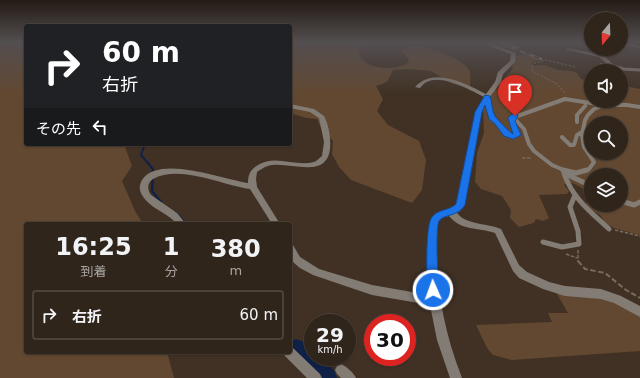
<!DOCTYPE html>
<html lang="ja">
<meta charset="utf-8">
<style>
:root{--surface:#30251b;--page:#3c3128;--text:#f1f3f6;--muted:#a8a5a3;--line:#4b423a}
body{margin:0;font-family:"DejaVu Sans","Noto Sans JP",sans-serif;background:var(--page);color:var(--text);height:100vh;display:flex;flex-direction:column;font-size:15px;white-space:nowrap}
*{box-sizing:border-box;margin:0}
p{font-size:13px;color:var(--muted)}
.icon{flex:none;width:22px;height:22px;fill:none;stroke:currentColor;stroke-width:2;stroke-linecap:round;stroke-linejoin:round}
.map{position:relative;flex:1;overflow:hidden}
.sheet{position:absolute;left:24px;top:222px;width:268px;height:132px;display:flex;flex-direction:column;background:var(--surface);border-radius:4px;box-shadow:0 1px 3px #0004,0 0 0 1px var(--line)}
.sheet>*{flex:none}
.banner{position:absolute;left:24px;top:24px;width:268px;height:122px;border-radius:4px;box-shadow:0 1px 3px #0004,0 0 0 1px var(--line);background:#202124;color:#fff;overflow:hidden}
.needle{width:26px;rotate:199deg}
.fabs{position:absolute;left:584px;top:12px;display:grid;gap:8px}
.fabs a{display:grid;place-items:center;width:44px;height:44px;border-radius:50%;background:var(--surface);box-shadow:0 1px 3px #0004,0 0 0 1px var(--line);font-size:20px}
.speed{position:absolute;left:304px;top:314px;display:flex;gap:8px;font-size:20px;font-weight:700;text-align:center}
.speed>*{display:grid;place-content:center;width:52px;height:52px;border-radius:50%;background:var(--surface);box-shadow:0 1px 3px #0004,0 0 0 1px var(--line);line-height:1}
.speed small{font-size:10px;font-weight:400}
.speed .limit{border:6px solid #d22;background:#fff;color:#111}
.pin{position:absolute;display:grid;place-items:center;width:34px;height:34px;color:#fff;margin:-41px -17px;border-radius:50% 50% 50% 0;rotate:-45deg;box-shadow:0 0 4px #0007}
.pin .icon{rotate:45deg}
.me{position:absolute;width:44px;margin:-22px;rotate:358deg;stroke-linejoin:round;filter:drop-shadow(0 0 3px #0008)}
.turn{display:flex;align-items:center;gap:14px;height:84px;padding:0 12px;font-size:18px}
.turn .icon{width:52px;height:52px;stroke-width:2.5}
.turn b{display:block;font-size:28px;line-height:34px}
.then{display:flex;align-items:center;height:38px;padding:0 12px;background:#0003;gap:8px;font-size:15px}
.eta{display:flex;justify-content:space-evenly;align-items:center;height:68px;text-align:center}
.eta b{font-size:24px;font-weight:600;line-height:28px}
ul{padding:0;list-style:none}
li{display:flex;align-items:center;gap:12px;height:50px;margin:0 8px 6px;padding:0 4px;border:2px solid var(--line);border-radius:4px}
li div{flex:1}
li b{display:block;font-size:15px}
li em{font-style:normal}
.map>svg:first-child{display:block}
.green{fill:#624831;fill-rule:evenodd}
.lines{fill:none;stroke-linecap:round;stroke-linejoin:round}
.stream-far2{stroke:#102147;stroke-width:2}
.stream-far1{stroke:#102147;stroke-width:2.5}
.stream{stroke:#102147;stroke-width:3.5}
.river{fill:#102147;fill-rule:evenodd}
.path-far2{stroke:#786a5f;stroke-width:1;stroke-dasharray:2.5 1.5;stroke-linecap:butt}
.path-far1{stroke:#786a5f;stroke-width:1.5;stroke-dasharray:3.5 1.5;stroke-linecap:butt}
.path{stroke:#786a5f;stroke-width:2;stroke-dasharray:5.5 2.5;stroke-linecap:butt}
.lane-far2{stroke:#837c75;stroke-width:3}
.lane-far1{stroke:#837c75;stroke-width:4}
.lane{stroke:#837c75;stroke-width:5}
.street{fill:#837c75;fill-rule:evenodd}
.rail-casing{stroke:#8b7e73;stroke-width:2.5}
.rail{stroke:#403124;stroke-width:1.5;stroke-dasharray:5;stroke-linecap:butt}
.route{fill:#1a73e8;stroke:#114b97}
</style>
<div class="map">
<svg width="640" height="378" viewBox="0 0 640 378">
<rect width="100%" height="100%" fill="#403124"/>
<path class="green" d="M0,42H26V144H124L132,166L122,181L135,211L143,224H26V352H167L174,378H0Z
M290,42H365L358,51C360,56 362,60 367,63C375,70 402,69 409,62L407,57L402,52L403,49C414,40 459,57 467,67C472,72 470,80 470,86L453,84L431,71L409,69L393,70L387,82L376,86L383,99L377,111L388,125L419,141L426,160L422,190L412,203L351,180L339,167L332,154L333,141L321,128L317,119L306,118L290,113Z
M524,54L532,56L540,60L532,63V66L545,65L558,70L572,71L577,73L581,79L591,81V101H621V81L630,87L640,89V235L614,228L606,223L600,215L590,209L586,203L591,201V205H621V175H591V193C584,190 576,183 568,182L564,185L569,191L567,194L539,195L549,218L543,221L536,219L534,223L519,227L510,218L511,210L502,196L481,189L475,182L477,153L484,133L483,108L495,90L502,87L505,77L513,69L512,67L516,56ZM591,123H621V153H591Z
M556,292L600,297L640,314V351L512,360L493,355L487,348L476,325L552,322L548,313H568Z"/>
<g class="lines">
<path class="stream-far2" d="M145,144L141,155L153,169V171"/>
<path class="stream-far1" d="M153,170L152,191L161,202
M175,212L186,224"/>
<path class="stream" d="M290,344L296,350"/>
<path class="river" d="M296,339L304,342L313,351V357H320L334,370L337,378H309L288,358L286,352H290V342Z"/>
<path class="path-far2" d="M565,93L557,84L532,71L533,64L546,60L575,67"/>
<path class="path-far1" d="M522,158H532
M615,230L640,236
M578,250V262
M566,254L577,258"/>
<path class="path" d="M578,261L585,269L605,273L626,290L640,298"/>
<path class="lane-far2" d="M610,65L624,69L640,70
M487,96L488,99"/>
<path class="lane-far1" d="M487,98L491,117L507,134L513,137L517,135L512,118L565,99L603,105H627L640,107
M513,117L524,129L529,144L534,151L552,165L566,171
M577,122V115L585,106
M562,137L570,145H574L577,135L582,132
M585,171L589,169L594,162L584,147L582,135L585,120L588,115L594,109L602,106"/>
<path class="lane" d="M563,170L576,173L587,170
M564,173C572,198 591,212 609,229
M564,173L591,186
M621,201L634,205L640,202
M543,242L562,247L579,244L578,231L570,207L575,195"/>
<path class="street" d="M490,42H494L493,44L516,53L515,62L503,74L501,82L487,101L481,112L464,205L460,211L457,213C466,225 487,223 501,229L519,265L527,272L549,282L565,286L601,289L621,296L640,306V317L614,303L601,299L565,296L543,289L519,278L513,271L495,233C478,227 461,231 449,216C444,217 440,218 438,223C434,279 442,326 462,378H450L437,340L430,305L372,295L313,275L300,268L294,263L290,257V244L293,245L300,257L319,269L372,285L429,295C428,280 424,225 434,215C440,209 450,211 456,204L475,112L484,97C470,90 442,74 427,82C424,83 422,86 420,88L415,87C434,66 466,84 486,94L495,82L498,72L510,61L511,54L489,46L488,44Z
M503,42H508L520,48L516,49Z
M621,43L640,46V48L621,45Z
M567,48L603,55L614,65L611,67L600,65V63H606L599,57L567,50Z
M290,104L314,109L324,116C329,125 331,139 330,149C326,181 287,160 268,166C264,167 260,170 257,172L256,179L257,187L280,224H272L250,189C222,185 179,164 153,179C147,183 147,189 151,195L177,213L186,224H177C167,212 150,209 142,195C139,190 139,185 142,180C159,154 224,180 248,183C248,175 250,170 258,165C275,154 295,167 314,162C317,161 319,158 322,156L324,142L319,118L310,112L290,108Z
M290,347L293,348L320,374L322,378H307L285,356L283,352H290Z
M341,364C347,367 353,372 356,378H341L337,374L335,370L337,366Z"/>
<g class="rail-casing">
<path id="rail" d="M497,42L541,59"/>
</g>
<use href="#rail" class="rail"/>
</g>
<linearGradient id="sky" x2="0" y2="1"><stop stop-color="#231b14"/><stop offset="0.45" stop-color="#534e50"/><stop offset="1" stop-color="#534e50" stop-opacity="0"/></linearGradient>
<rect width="640" height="94" fill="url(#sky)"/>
<path class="route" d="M485,95L490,96C492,102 492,111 495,116C497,119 510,133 513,134L508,118L512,114H517L518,116L515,121L521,135L513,139L504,136L495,124L489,119L485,105L482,112L465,205C458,217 443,214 439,221C435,230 438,278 439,290L437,294L433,296L429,294L427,290C427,277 425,225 432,217C438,209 449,211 456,204L475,112Z"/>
</svg>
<div class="fabs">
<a><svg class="needle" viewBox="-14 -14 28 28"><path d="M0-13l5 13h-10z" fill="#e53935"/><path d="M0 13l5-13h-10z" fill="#a8a5a3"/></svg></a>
<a><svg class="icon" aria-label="sound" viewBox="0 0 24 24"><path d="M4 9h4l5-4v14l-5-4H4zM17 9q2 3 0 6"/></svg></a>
<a><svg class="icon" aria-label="search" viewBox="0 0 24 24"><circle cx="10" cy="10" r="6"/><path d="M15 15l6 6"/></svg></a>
<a><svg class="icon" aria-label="layers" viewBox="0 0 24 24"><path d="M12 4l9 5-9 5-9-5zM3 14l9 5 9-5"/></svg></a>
</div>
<div class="speed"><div>29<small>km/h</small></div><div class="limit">30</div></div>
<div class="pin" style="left:515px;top:116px;background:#d93025"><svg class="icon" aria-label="arrive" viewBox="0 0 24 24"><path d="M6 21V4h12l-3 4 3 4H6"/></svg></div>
<svg class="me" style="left:433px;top:290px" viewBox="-20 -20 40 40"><circle r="17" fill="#1a73e8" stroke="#fff" stroke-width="3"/><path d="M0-11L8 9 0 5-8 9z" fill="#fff"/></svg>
<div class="banner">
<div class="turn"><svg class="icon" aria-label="right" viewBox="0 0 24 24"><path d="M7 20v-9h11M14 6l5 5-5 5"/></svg><div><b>60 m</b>右折</div></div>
<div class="then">その先<svg class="icon" aria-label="left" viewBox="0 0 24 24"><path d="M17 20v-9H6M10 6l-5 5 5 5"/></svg></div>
</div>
<section class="sheet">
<div class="eta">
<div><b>16:25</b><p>到着</p></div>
<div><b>1</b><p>分</p></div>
<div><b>380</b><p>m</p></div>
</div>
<ul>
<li><svg class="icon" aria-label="right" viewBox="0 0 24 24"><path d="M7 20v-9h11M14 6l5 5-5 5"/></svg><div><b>右折</b></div><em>60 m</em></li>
</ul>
</section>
</div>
